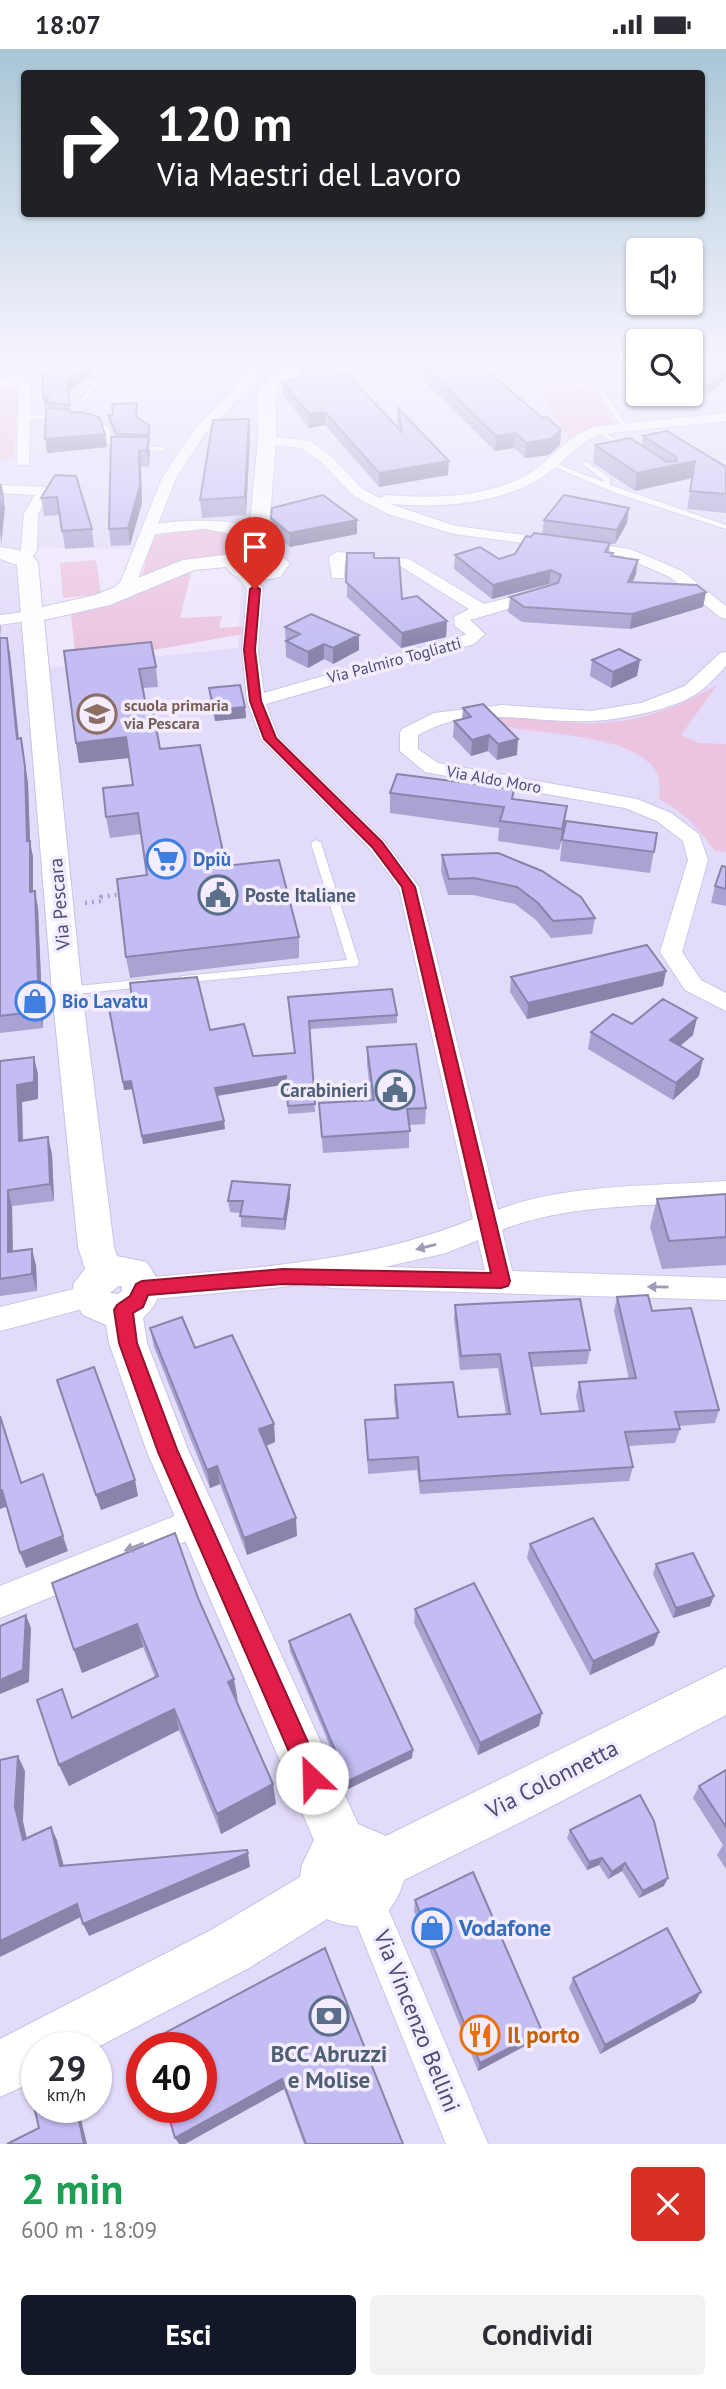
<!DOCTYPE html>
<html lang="it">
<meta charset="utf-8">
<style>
:root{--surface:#fff;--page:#f2f2f3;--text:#2b2b33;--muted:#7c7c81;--accent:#111827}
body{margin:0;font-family:"PT Sans",sans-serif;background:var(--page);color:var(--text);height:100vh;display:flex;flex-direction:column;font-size:26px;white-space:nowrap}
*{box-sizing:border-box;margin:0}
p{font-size:23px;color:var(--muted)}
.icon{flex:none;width:38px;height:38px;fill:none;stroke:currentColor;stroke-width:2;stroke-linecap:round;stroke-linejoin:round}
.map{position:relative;height:2095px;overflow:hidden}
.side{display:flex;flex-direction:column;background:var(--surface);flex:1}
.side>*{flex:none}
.top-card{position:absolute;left:21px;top:21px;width:684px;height:147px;border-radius:7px;box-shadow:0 2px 5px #0004;background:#202124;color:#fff;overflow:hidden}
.controls{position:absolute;left:626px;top:189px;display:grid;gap:14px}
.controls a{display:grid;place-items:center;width:77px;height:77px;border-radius:7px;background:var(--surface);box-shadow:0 2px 5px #0004;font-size:35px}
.speed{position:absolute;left:21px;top:1983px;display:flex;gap:14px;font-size:35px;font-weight:700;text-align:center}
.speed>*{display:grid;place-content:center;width:91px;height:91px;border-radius:50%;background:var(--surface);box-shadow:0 2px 5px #0004;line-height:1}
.speed small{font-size:18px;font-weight:400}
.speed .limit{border:10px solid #d22;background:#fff;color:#111}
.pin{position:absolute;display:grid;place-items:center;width:60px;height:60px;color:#fff;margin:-72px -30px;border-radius:50% 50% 50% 0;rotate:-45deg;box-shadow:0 0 7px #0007}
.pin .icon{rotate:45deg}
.me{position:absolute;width:77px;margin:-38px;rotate:336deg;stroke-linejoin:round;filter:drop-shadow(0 0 5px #0008)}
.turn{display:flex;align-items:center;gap:24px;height:147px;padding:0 21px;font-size:32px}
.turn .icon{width:91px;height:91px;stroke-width:2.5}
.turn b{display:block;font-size:49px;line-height:60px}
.round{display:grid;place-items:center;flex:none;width:74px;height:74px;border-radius:7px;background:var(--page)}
.summary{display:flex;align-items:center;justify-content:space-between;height:119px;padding:0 21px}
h1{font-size:42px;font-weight:600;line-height:52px;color:#1e9e55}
.primary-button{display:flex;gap:14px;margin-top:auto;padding:14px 21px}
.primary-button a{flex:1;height:80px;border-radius:7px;background:var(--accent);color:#fff;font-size:28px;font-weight:600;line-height:80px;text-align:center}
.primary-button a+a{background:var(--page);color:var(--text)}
.status{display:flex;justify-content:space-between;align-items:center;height:49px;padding:0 35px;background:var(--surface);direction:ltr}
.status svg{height:19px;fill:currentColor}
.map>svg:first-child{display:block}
.residential{fill:#e3dbfa;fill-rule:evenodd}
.green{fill:#ebc4df}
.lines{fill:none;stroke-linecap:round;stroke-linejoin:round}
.lane-casing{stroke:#cdc6e7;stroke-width:2}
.street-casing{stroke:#cdc6e7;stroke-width:2}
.secondary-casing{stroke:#c8c1e9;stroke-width:2}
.path{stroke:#a5a0d9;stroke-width:4.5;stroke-dasharray:2 5;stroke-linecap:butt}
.lane{fill:#fff;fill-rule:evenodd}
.street{fill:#fff;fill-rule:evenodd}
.secondary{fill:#fff;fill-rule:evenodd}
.wall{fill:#a8a3d1}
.shaded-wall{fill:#8884aa}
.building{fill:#c3bdf3;stroke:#8884aa;stroke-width:2}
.oneway{fill:#9d9bb5}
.route{fill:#e11d48;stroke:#92132f;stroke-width:2}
.labels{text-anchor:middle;stroke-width:7;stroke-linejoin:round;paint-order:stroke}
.far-street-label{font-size:16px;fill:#4d4a78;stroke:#f3edff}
.far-education-label{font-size:16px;font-weight:bold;fill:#785e54;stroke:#f3edff;text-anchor:start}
.shop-label{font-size:19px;font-weight:bold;fill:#366cbe;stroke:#f3edff;text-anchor:start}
.service-label{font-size:19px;font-weight:bold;fill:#4e5e75;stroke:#f3edff;text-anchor:start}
.street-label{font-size:19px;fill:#4d4a78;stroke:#f3edff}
.near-street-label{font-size:23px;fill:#4d4a78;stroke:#f3edff}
.near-shop-label{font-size:23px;font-weight:bold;fill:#366cbe;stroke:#f3edff;text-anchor:start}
.near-food-label{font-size:23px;font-weight:bold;fill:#c56008;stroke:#f3edff;text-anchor:start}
.near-service-label{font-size:23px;font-weight:bold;fill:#4e5e75;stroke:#f3edff}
</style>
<div class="status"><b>18:07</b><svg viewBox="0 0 49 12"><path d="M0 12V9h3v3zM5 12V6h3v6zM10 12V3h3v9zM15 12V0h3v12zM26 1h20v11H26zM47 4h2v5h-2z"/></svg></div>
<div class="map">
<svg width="726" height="2095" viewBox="0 0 726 2095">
<rect width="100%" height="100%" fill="#eee6fd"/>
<path class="residential" d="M0,312H639V345H691V312H726V2095H0ZM21,498L243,503L238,599L28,621ZM37,1998H96V2058H37ZM142,1998H201V2058H142Z"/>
<path class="green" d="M0,337H17L14,410L0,411Z
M590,340L617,376L587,381L569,390L548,355L544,342Z
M214,479L250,488L248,499L236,508L142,528L151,490L163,484Z
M96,511L101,545L63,549L60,514Z
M192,520L180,569L222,567L219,579L246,577L243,585L148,602L76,611L71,566L164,534Z
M718,635L681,686L699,694L726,695V803L715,802C699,780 683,762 659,750C660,739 661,728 654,719C628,685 545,686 505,677C495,675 485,671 474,667C509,664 541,672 576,674C627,677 675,662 718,635Z"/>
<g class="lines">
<g class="lane-casing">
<path id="lane" d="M292,312H303L255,326L252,324Z
M43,316H66L106,324L94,333L100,336L82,354L79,352L93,337L86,334L98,325C66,320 41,313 13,334L8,333L19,324Z
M599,343H603L628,378L627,379H623Z
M62,365L64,366V368L24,371L21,369L24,367Z
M85,369L108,377L116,397L163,398L166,400L163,402L111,400L103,379L85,371Z
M596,380H600L630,400L625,401L596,382Z
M548,413H552L603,433L604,431L581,414L586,413L610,429V436L726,476V480L613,443L548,415Z
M316,791L321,794L359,914L357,917L179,934L177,931L179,928L183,927L347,911L311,794Z
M147,930L153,934L151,937L68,946L62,942L68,938Z"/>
</g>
<g class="street-casing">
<path id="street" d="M255,320L259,321V327L204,386L176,429L158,475C180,470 251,469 267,484L259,489L204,480L155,485L136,534L120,550H108L106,547L121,532L162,429L194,381L251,321Z
M0,329H19L31,337L29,416H19L17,413L19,338L0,337Z
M726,364V372L600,385C576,395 561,417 539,430C496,456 439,459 390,455L456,477L630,500L682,522L726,557V570L720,568L670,528L622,507L454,485L388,465L354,447L320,412L301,399L267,395L260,391L267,387L310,392L330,406L364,441L380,449L387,446C435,450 494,449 536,420C555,405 570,387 593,378Z
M0,436L44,438L51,442L38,465L37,501L29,513H19L16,510L21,501L24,465L35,446L0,444Z
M337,503L409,510L484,555L539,541L547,546L545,549L470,571L485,585L474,595L266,655L278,688L384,792L419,838L498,1161C561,1135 657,1137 726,1132V1152C656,1157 567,1154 502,1181L512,1222L726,1229V1251L331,1239L321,1236L319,1231L283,1238L142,1251L132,1248L128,1240L132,1232L142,1229C252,1219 370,1213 473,1170L399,839L370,800L261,690L247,652L242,601L247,540L234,523L236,520H248L263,540L258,601L264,644L462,587L466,585L455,577L454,568L469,560L400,517L345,513L344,529H332L329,508ZM478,1191L485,1221L384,1218L446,1204Z
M33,562L41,567L39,570L0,576V566Z
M726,603V617C717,626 709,636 699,643C677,660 619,671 591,672C533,675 472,654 418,686V700L438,714L637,750L671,764L699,785L708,811L682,903L701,931L726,944V962L685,941L660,903L688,811L683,792L657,772L625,759L425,723L400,702V684L402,680L434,664L502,656L591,662L641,654L685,637L720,604Z
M91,1236L101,1239L105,1247L101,1255L0,1282V1258Z
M197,1458L208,1463L213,1473L208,1483L0,1569V1537Z
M365,1830L378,1836L488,2095H446L346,1849L352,1836Z"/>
</g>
<g class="secondary-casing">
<path id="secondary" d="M309,312H338L336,315L292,328L276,341V391L268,495L264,501L275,503L290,514L280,528C263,532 237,536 226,518L194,521L110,556L44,571L82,942L114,1198L117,1207L146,1213C163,1234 164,1250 143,1269L147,1294L189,1403L358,1775L386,1787L726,1618V1666L531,1768L404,1831C392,1871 366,1887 327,1870L249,1919L96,1999L37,1998V2031L0,2048V1990L211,1881L300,1828L302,1816L314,1791L147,1403L109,1294L106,1276L83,1266L72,1247L74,1234L85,1220L78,1198L52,942L17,516L0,510V498C14,500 29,501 38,513L42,558L95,546L183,511L241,504L248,494L258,391V341L273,325ZM264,513L267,515L265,518L255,519L248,516ZM118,1237H122V1242L118,1245L110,1244Z"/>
</g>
<path class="path" d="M85,854L102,852L101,848L123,845"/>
<use href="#lane" class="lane"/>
<use href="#street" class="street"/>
<use href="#secondary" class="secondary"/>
</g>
<path class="wall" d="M73,312H95L96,319L90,318L91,327L68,342L71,364L107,398L47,404L48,360V357H45L43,348L82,317L74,315Z
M387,312H476L542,369L561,381L560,396L549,406L525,409L514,399L495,402L416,324L389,325Z
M691,312H726V329L708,345L691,342V325L696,321L691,319Z
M299,316L337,325L399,380L397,372L398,359L448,426L379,438L325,376L309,379L283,346L282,333L301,331L299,329Z
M138,363V369L150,385V395H149V417L141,418L142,454L130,496L111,497L109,480L115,388L110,375L108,366Z
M250,387L246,466L202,469L200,451Z
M643,387L726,418V464L687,460L692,429L635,442L593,414L595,396L642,397Z
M55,426L92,480L94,498L65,500L60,466L44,467L41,449Z
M271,469L357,471V485L290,498L272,484Z
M544,471L627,474L615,495H610L609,504L636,525L633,533L706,543L703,558L630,580L522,573L508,563L510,548L551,536L549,535L492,550L454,520L455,506L499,510L515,505L531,488L542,485Z
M347,504L374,509L402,550L447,572L446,588L401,599L347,548Z
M0,574L1,579L0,589H7L10,605L19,689H21L28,734L30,793L33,808V842L38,859L43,979L0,984Z
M285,578L359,601L333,615L324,610L308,619L286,608Z
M64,602L156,618L158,638L143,639L147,662L160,700L226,817L299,888V909L130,929L126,908L147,826L141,785L110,789L106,768L133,736L129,709L79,714Z
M592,611L637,627L611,639L590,627Z
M209,639L245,658L246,669L215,672L210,650Z
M463,659L517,706L497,711L488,702L471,707L453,688L454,672L462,670Z
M390,744L513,750L567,757L564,778L559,801L498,792L499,779L390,764Z
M657,784L650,824L560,812L562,791Z
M442,806L595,869L592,885L551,889L536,871L515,855L473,846H448L441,822Z
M726,818V857L711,854L715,837Z
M511,928L663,937L527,970L510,943Z
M288,948L397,966V974L310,980L315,1063L288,1065L287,1035L217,1047L225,1080L143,1095L133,1040L124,1041L108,954L210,981L253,1007L294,1004Z
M632,975L693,986L680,997L699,1027L673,1051L588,1000L591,983Z
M367,998L426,1059L425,1075L409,1076V1099L323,1104L319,1054L371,1051L367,1015Z
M0,1012L38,1025V1050L22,1053L23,1091L52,1105L54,1152L12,1157L13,1203L36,1216L37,1242L0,1247Z
M290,1136V1148L285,1181L241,1178V1164L230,1163L228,1152Z
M726,1145V1216L662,1220L650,1178L657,1150Z
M617,1248L652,1262L719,1361L715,1374L679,1377L680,1380L675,1394L628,1397L633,1418L629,1432L420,1445L417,1421L368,1425L365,1371L396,1369L394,1350L395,1336L458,1368L506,1365L498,1319L460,1321L454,1270L455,1256L590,1301L587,1315L532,1318L541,1365L579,1362L576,1347L579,1333L629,1330L614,1262Z
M150,1279L195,1299L274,1375L275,1393L266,1397L297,1487L247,1506L220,1435L210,1439L154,1298Z
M57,1331L138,1447L101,1461Z
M530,1495L659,1583L654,1596L590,1626L527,1509Z
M656,1515L714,1547L710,1557L673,1569L653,1525Z
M198,1549L276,1755L221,1785L179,1681L69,1737L59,1716L73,1669L155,1628L143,1598L82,1624L74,1601Z
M415,1560L539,1677L478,1706L414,1574Z
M289,1592L412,1709L348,1740L290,1602Z
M726,1721V1820L717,1806L723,1796L693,1749L699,1737Z
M570,1781L664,1837L639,1849L622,1822L608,1830L599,1816L587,1821L567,1789Z
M415,1851L538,1990L478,2022L414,1862Z
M325,1899L403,2095H304L284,2040L185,2095Z
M573,1929L695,1953L600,2005L569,1939Z"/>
<path class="shaded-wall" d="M90,318L91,327L68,342L71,365L67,333Z
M726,323V329L708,345L709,337Z
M48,347V357H45L43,348Z
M325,363V376L309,379V365Z
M249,370L250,387L246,466L245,448Z
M561,381L560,396L549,406L525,409L526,394Z
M516,384L514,399L495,402L496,387Z
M105,385L107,398L47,404L45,390Z
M148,388L150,404L149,417L147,401Z
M139,402L141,418L142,454L130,496L128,479Z
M449,412L448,426L379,438V424Z
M695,412L692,429L635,442L637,424Z
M1,437L5,459L1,496L0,478Z
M629,459L627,474L615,495L617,481Z
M357,471V485L290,498L289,484Z
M638,511L636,525L626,547L628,533Z
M551,521L549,535L492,550L493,536Z
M706,543L703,558L630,580L632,565Z
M447,572L446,588L401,599L402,584Z
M359,586V601L333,615V599Z
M7,589L10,605L20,706L17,690Z
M324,595V610L308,619V603Z
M640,611L637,627L611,639L613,623Z
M245,658L246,669L215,672L214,661Z
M489,686L488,702L471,707L472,691Z
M126,688L129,709L79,714L76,694Z
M21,689L28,734L30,793L33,808V859L30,843Z
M518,690L517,706L497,711L498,695Z
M567,757L564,778L559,801L562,780Z
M35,842L38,859L43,979L39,962Z
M666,922L663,937L527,970L528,954Z
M697,969L693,986L667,1008L670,991Z
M34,1008L38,1025V1050L22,1053L23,1108L19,1092L17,1036Z
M703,1010L699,1027L673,1051L676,1034Z
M286,1027L287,1035L216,1047L215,1039Z
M131,1032L133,1040L124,1041L123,1033Z
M224,1072L225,1080L143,1095L142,1087Z
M48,1088L52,1105L54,1152L50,1135Z
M290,1136V1148L285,1181L284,1170Z
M8,1141L12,1157L13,1220L8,1203Z
M32,1200L36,1216L37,1242L32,1225Z
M274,1375L275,1393L261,1399L259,1380Z
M217,1417L220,1435L210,1439L207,1421Z
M135,1431L138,1447L101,1461L96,1446Z
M0,1441H2L8,1457L0,1460Z
M296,1469L297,1487L247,1506L244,1489Z
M63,1487L68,1502L26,1519L20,1504Z
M714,1547L710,1557L673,1569L676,1559Z
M26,1566L31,1579L29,1633L0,1645V1631Z
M137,1575L143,1598L82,1624L74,1601Z
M659,1583L654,1596L590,1626L593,1612Z
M234,1630L238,1652L228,1633Z
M174,1660L179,1681L69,1737L59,1716Z
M542,1664L539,1677L478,1706L480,1694Z
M413,1701L412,1709L348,1740V1732Z
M18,1707L25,1722L23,1772L30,1804L23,1791L15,1758Z
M273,1735L276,1755L221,1785L217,1765Z
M51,1778L57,1791L67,1829L60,1817Z
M248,1804L250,1818L89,1887L83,1875Z
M602,1809L599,1816L587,1821L589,1813Z
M625,1814L622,1822L608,1830L612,1823Z
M668,1829L664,1837L639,1849L643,1842Z
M77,1855L83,1867L0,1908V1892Z
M701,1943L695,1953L600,2005L605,1996Z
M542,1982L538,1990L478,2022L480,2014Z
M282,2030L284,2040L185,2095H179L175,2089Z
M76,2058H78L87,2095H84Z"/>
<path class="building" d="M311,312H325L337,325L346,324L402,383L398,359L449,412L379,424L325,363L309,365L282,333L308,330L299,316Z
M418,312H476L542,369L547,368L561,381L550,390L526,394L516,384L496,387Z
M695,312H726V323L709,337L691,334V325L703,315Z
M62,314L90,318L67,333L70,356L47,354L48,347L43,348V327Z
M137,354L136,368L149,376V386L117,385L108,366H113L112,355Z
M46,359L70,361L71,364L82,363L99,368L105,385L45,390Z
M249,370L245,448L200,451L213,371Z
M667,382L726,418V445L690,442L695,412L637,424L595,396L630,389L667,413L677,412L676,408L643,387Z
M111,388H148L147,401L139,402L140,437L128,479L109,480Z
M55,426L76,427L92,480L62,482L57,448L41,449Z
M0,436L1,437L3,449L0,478Z
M323,446L357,471L289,484L271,469L272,459Z
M564,446L629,459L617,481L544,471Z
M534,484L610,494L605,503L613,504L611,507L638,511L628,533L697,536L706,543L632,565L524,558L510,548L558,534L561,526L551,521L493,536L455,506L480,498L499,510L515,505L526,487L531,488Z
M347,504H374V509H399L402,550L417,547L447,572L402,584L346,533Z
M311,565L359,586L333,599L324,595L308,603L286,592L300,585L285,578Z
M0,589H7L17,690L21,689L25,718L27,792H30V843L35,842L39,962L0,967Z
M151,593L156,618L139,620L147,662L153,661L160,700L200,696L226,817L279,811L299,888L126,908L117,830L147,826L138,764L106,768L103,739L133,736L126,688L76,694L64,602Z
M619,600L640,611L613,623L592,611Z
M240,636L245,658L214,661L209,639Z
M483,655L518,690L498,695L489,686L472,691L454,672L471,668L463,659Z
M397,725L514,740L512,750L567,757L562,780L500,772L504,758L390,744Z
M566,772L657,784L654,803L562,791Z
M498,804L542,822L581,848L595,869L553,872L538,854L517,838L474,829L449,830L442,806Z
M722,817L726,818V840L715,837Z
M647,896L666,922L528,954L511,928Z
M197,928L210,981L244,975L253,1007L295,1004L288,948L392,940L397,966L309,972L315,1055L288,1057L286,1027L215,1039L224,1072L142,1087L131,1032L123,1033L108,954L132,950L130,934Z
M663,950L697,969L670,991L703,1010L676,1034L591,983L613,965L632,975Z
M416,995L426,1059L407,1060L410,1082L322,1088L319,1054L374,1051L367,998Z
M34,1008V1033L17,1036L19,1092L48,1088L50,1135L8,1141V1203L32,1200V1225L0,1230V1012Z
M232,1132L290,1136L284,1170L240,1167L243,1152H228Z
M726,1145V1188L669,1192L657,1150Z
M648,1246L652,1262L691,1259L719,1361L675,1363L680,1380L625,1383L633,1418L420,1432L418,1408L368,1411L365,1371L398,1369L395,1336L453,1333L458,1368L510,1365L500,1305L461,1307L455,1256L580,1250L590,1301L529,1304L541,1365L584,1362L579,1333L636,1329L617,1248Z
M182,1268L195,1299L232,1286L274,1375L259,1380L296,1469L244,1489L217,1417L207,1421L150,1279Z
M94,1318L135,1431L96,1446L57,1331Z
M0,1367L21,1434L43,1425L63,1487L20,1504L2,1441H0Z
M593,1469L659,1583L593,1612L530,1495Z
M175,1484L198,1549L234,1630L228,1633L273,1735L217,1765L174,1660L59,1716L37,1651L62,1640L72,1669L158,1627L137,1575L74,1601L52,1534Z
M693,1504L714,1547L676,1559L656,1515Z
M474,1534L542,1664L480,1694L415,1560Z
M350,1565L413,1701L348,1732L289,1592Z
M26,1566L23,1621L0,1631V1577Z
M18,1707L15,1758L23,1791L51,1778L60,1817L247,1801L248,1804L83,1875L77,1855L0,1892V1711Z
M726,1721V1778L699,1737Z
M640,1746L654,1772L668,1829L643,1842L625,1814L612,1823L602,1809L589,1813L570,1781Z
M473,1823L542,1982L480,2014L415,1851Z
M667,1879L701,1943L605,1996L573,1929Z
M325,1899L403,2095H306L282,2030L175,2089L166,2058H201V1998H147L146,1994Z
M37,2037V2058H76L84,2095H7L39,2079L30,2040Z"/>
<defs><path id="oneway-solid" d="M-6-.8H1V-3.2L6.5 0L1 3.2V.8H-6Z" transform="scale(1.75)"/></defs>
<g class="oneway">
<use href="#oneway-solid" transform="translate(426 1198) rotate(166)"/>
<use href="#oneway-solid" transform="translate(658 1238) rotate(-179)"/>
<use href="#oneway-solid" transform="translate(134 1498) rotate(158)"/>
</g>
<linearGradient id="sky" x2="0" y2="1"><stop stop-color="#a8c6d6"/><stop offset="0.52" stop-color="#f7f4fe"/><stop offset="1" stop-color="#f7f4fe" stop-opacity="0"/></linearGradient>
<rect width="726" height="605" fill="url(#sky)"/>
<path class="route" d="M255,537L260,540L255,601L261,652L276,689L382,793L415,838L510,1232L508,1237L501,1239L283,1235L148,1246L143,1258L133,1264L137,1294L178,1403L324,1729L320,1737L312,1741L304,1737L158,1403L119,1294L114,1261L117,1256L130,1247L136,1235L142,1232L283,1220L491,1224L402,838L372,798L264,690L250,652L244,601L250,540Z"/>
<defs>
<g id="school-ring" transform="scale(2.0125)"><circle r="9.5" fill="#f3edff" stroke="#8d6e63" stroke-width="1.5"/><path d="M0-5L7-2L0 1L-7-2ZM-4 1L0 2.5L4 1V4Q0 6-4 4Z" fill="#8d6e63"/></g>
<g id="supermarket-ring" transform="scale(2.0125)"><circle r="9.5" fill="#f3edff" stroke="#3f7fe0" stroke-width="1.5"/><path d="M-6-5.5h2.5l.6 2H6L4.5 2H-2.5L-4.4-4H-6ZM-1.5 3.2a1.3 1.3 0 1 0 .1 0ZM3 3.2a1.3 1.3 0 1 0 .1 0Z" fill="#3f7fe0"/></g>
<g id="civic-ring" transform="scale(2.0125)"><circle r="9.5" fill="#f3edff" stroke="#5c6f8a" stroke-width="1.5"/><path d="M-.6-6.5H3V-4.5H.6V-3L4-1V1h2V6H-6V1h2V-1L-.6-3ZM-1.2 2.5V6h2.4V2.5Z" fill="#5c6f8a"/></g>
<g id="shop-ring" transform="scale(2.0125)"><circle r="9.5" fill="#f3edff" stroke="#3f7fe0" stroke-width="1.5"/><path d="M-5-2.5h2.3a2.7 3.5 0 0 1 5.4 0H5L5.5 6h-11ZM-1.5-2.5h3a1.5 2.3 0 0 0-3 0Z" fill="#3f7fe0"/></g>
<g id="bank-ring" transform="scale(2.0125)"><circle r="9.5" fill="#f3edff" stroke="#5c6f8a" stroke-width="1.5"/><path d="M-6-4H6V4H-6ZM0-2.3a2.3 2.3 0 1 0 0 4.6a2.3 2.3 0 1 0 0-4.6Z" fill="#5c6f8a"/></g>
<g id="restaurant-ring" transform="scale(2.0125)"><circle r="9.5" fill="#f3edff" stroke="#e8710a" stroke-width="1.5"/><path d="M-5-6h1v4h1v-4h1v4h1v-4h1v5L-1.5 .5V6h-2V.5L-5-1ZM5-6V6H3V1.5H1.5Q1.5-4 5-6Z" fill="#e8710a"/></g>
</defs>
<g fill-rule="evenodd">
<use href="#school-ring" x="97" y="665"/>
<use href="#supermarket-ring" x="166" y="810"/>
<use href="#civic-ring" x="218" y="846"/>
<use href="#shop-ring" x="35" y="952"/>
<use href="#civic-ring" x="395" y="1041"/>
<use href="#shop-ring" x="432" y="1879"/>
<use href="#bank-ring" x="329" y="1967"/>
<use href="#restaurant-ring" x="480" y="1986"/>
</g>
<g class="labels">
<g class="far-street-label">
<text transform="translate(394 611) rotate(-15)" y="6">Via Palmiro Togliatti</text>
<text transform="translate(494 730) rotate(10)" y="6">Via Aldo Moro</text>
</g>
<g class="far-education-label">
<text x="124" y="662">scuola primaria<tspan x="124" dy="18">via Pescara</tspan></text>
</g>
<g class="shop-label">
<text x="193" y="817">Dpiù</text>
<text x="62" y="959">Bio Lavatu</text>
</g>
<g class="service-label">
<text x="245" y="853">Poste Italiane</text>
<text x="368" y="1048" text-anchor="end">Carabinieri</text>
</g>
<g class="street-label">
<text transform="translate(59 855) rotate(-95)" y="7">Via Pescara</text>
</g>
<g class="near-street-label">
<text transform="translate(552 1730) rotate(-27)" y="8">Via Colonnetta</text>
<text transform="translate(417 1972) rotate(68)" y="8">Via Vincenzo Bellini</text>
</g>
<g class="near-shop-label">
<text x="459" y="1887">Vodafone</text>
</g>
<g class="near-food-label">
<text x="507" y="1994">Il porto</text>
</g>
<g class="near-service-label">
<text x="329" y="2013">BCC Abruzzi<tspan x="329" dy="26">e Molise</tspan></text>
</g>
</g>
</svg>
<div class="controls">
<a><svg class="icon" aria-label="sound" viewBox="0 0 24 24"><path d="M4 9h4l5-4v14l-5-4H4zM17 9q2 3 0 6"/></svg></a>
<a><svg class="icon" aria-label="search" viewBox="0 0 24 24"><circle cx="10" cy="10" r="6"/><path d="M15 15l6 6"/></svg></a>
</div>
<div class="speed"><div>29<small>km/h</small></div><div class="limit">40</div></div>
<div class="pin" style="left:255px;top:540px;background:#d93025"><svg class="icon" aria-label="arrive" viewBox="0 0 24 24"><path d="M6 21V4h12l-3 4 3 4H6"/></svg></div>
<svg class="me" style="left:312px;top:1729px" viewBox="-20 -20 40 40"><circle r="19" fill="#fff"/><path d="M0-13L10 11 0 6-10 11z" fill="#e11d48"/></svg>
<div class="top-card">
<div class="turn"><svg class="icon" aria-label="right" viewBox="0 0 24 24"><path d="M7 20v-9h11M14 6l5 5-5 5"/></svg><div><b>120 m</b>Via Maestri del Lavoro</div></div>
</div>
</div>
<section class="side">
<div class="summary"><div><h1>2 min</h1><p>600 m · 18:09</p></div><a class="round" style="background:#d93025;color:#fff"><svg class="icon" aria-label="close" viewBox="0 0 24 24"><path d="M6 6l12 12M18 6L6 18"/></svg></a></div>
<div class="primary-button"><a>Esci</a><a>Condividi</a></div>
</section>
